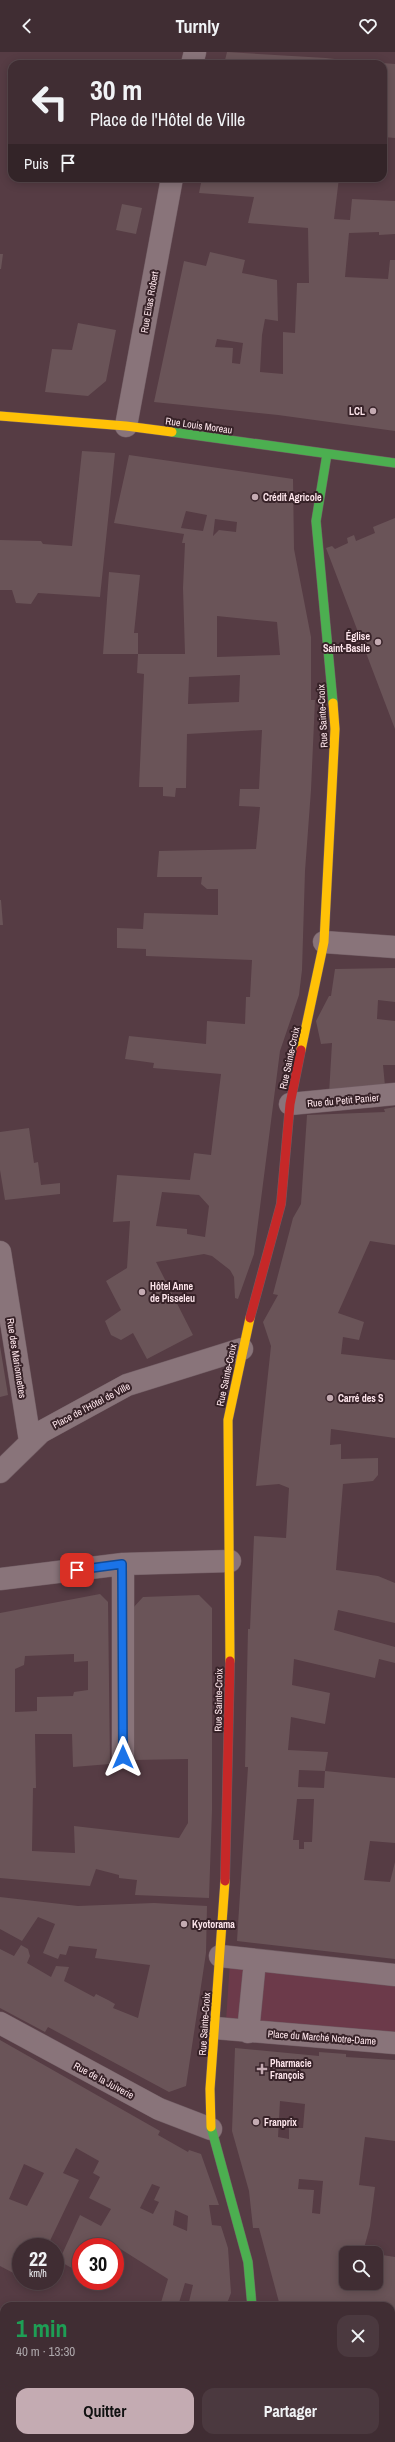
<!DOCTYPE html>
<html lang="fr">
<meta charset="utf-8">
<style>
:root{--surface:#402d33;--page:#4b393f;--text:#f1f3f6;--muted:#aea8ac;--line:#59494e;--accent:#c4abb2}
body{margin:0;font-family:"Archivo Narrow",sans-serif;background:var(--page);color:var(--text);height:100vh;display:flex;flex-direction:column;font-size:15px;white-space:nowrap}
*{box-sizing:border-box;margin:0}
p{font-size:13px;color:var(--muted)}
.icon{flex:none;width:22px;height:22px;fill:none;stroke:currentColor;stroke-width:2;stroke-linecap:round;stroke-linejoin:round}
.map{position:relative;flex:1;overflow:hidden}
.details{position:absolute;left:0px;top:2250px;width:395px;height:140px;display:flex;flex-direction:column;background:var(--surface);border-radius:12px 12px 0 0;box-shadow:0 2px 10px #0003,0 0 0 1px var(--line)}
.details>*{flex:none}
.guide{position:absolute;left:8px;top:8px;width:379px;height:122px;border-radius:12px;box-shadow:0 2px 10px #0003,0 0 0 1px var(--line);background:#402d33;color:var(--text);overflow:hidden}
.controls{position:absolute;left:339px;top:2194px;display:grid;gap:8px}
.controls a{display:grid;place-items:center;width:44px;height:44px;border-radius:8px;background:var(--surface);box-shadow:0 2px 10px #0003,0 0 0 1px var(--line);font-size:20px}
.speed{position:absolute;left:12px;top:2186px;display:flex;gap:8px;font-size:20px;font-weight:700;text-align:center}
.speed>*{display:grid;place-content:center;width:52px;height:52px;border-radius:50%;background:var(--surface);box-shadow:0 2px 10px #0003,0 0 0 1px var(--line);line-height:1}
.speed small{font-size:10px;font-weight:400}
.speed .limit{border:6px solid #d22;background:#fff;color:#111}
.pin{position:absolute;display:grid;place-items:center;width:34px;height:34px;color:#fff;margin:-17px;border-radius:8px;box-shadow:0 2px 6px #0006}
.me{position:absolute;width:44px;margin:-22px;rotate:0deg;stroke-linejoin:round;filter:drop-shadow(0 0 3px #0008)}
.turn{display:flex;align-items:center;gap:14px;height:84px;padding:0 16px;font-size:18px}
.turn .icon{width:52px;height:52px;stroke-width:2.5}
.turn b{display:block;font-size:28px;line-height:34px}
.then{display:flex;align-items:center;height:38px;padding:0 16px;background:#0003;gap:8px;font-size:15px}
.round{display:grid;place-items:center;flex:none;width:42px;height:42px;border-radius:12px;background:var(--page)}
.overview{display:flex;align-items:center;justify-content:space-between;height:68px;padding:0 16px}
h1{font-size:24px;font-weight:700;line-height:30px;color:#1e9e55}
.cta{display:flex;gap:8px;margin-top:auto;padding:8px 16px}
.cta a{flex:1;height:46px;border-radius:12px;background:var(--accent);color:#111;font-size:16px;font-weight:700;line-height:46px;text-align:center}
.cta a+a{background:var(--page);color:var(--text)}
header{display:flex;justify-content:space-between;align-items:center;height:52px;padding:0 16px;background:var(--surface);font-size:18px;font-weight:700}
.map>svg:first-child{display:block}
.built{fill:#6c3a4a}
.building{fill:#6a5458;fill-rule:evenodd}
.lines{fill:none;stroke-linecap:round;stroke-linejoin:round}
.street-casing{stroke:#715c63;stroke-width:23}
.fast-casing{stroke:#715c63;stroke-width:10}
.slow-casing{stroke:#715c63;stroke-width:10}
.jam-casing{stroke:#715c63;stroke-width:10}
.street{stroke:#89747a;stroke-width:22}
.fast{stroke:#4caf50;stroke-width:9}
.slow{stroke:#ffc107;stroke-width:9}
.jam{stroke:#c62828;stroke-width:9}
.route-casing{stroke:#114b97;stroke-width:10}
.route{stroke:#1a73e8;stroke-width:7}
.poi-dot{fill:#c4abb2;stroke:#372228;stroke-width:1.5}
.labels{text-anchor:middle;stroke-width:4;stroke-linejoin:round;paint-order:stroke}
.street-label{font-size:10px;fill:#ffe7ed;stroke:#372228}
.poi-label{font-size:10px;font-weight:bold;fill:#ffe7ed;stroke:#372228;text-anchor:start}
</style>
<header><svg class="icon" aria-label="back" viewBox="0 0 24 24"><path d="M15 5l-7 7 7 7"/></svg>Turnly<svg class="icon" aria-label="heart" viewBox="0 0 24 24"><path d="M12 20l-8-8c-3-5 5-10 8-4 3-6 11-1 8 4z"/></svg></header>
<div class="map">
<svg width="395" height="2390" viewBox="0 0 395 2390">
<rect width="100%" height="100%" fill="#563c44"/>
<path class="built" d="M231,1894L395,1915V2000L225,1984Z"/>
<path class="building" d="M227,0L326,6L380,12H224Z
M383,11L395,12V86L383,85Z
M202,126H339L334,167L350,168L352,147L395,149V182L379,183V180L349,181L345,225L388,227L390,208H395V379L278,363L154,350L184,209L206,214L210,200L245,208L242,221L277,228L278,269L265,267L262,283L260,320L283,322V280L295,281L297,231H309L308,176L248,171L254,145L199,141ZM217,287L243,291L240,312L232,311L233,296L215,295Z
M122,152L142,156L136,182L116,178Z
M0,202H3L1,217H0Z
M78,271L116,278L106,329L88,344L45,340L52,297L72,298Z
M82,399L115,401L100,545L38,541L31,552L16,551L12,538H0V488L41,489L43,492L72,494Z
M129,403L293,427L294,497L311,585V648H315L311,738L305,819L302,918L299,943L280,999L254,1202L238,1247L235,1246L234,1225L230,1218L212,1204L204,1202L156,1210L193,1283L147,1307L133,1281L121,1288L111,1283L105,1269L121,1258L106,1229L127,1216L130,1169L113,1170L117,1123L190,1128L194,1101L211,1103L221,1022L153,1016L154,1011L125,1007L129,984L206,992L207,969L245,972L246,945H250L252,908L146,904V897L117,896V876L143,877L144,861L218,863V837H207L201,832L202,825H157L159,799L256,797L260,755L239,754L240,737H259L262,678L187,682L186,736H176L175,745L163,744V735H139L144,622L137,621L138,602H185L183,536L185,491H182L184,482L114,471ZM186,459L207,463L203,479L181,476ZM215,467L237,470L236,480L219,478L213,484ZM217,564L277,570L280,603L217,605ZM240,623L239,650L188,652L189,625ZM162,1140L199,1143L209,1154L205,1185L187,1182V1177L156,1174Z
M395,466V677L326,496L332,494L335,497L348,491L347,486L354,483L356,489L375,481L373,475Z
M109,520L140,523L134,581H138V602H103Z
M0,848H1L3,873H0Z
M395,916V950L378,948L377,967L395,969V1013H383L385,1034L329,1042L332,991L321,992L316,969L329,944H331L335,917Z
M395,1055V1193L370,1189L338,1261L364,1270L359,1288L343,1285L341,1302L395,1308V1386L331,1377L330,1393L341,1392V1407L378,1406V1423L373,1429L343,1432L336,1518L378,1524L395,1531V1571L338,1558L334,1578L395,1595V1611L379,1607L375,1626L294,1607L292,1633L330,1641L325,1672L291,1665L288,1698L328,1700L325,1719L299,1718L298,1735L324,1736L325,1719L395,1726V1791L370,1789L364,1828L390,1830L395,1810V1907L237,1889L248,1715H245L248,1577H250L254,1484L286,1486L289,1436L279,1432L256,1434L271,1294L263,1270L278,1243L273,1242L293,1166L301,1152L307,1063L385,1060L384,1057ZM297,1747H314L312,1790H304V1797H299V1788H293Z
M29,1076L34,1111L38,1110L41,1133L60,1131V1142L5,1148L0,1118V1080Z
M0,1294L8,1343L0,1345Z
M100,1542L108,1550L110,1712L73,1715L72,1682H35L36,1736H33L32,1799L75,1801L74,1774L179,1786L188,1771V1707L134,1708L132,1557L143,1545L199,1543L212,1556V1758L209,1846L135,1843L137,1828L119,1826V1823L96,1817L90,1834L0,1826V1561ZM74,1602V1610L88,1609V1638L74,1640L73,1644L37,1645V1659L15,1660V1617L24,1613L25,1604Z
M0,1845L78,1854L154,1851L207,1854L206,1901L186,2034L169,2040L48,1975L45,1980L0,1956V1897L14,1904L21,1893L28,1897L30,1904L27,1911L51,1925L56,1914L69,1915L64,1929L94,1945L96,1942L108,1948L115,1952L113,1956L138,1966L150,1913L95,1906L97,1897L69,1894L66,1903L60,1902L58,1907L43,1901L55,1872L38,1865L22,1889L0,1877Z
M0,1988L160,2079L158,2083L188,2100L189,2098L201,2102L219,2153H209L212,2173L221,2174L228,2196L231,2241L226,2254H188L193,2233L185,2231L178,2254H160L168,2227L108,2189L106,2195H81V2221L59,2209L80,2163L101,2174L111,2157L89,2146L100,2125L93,2121L99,2109L76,2096L63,2121L79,2128L47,2195H21V2225L0,2214ZM24,2112L44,2121L27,2154L9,2147ZM152,2132L160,2135L154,2148L159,2150L153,2162L140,2156ZM175,2158L188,2164L187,2179L173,2173Z
M235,1996L319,2004V2000L346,2002V2005L395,2008V2089L365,2085L359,2133L375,2135L370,2174L363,2200L367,2201H346V2231H376V2202L395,2205V2329H391V2254H280L259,2176H253L249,2139L232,2079ZM280,2049L305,2052L303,2076H289V2087L278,2085ZM299,2127L323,2129L320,2162L312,2161L314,2138L298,2137Z
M4,2293V2330H0V2302Z
M0,2357H4V2386H35L34,2390H0Z
M73,2386H137L136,2390H72Z
M151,2386H202L201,2390H150Z
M238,2386H264L263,2390H237Z"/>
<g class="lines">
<g class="street-casing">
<path id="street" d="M192,12L195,0
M126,374L172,126
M324,890L395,895
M290,1052L395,1042
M0,1200L30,1389
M0,1420L41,1380L127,1333L242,1297
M123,1512V1705
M0,1527L123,1512L230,1509
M220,1904L395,1923
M0,1971L159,2057L211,2077
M215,1976L395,1991
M248,1980L255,1909
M0,2343L4,2344
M357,2386L371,2390
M221,2390L223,2386"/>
</g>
<g class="fast-casing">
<path id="fast" d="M172,380L395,411
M327,402L316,469L333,651
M211,2075L248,2210L252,2254"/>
</g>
<g class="slow-casing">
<path id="slow" d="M0,364L126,374L172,380
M301,998L324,890L335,677L333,651
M230,1609L228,1368L250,1266
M211,2075L210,2037L225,1829"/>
</g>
<g class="jam-casing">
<path id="jam" d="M250,1266L281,1152L290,1052L301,998
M225,1829L230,1609"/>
</g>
<use href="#street" class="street"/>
<use href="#fast" class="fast"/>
<use href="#slow" class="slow"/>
<use href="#jam" class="jam"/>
</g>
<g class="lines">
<g class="route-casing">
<path id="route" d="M77,1518L122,1512L123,1705"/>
</g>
<use href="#route" class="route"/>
</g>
<g class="poi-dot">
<circle cx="373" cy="359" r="4"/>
<circle cx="255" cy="445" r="4"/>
<circle cx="378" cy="590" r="4"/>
<circle cx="142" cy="1240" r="4"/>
<circle cx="330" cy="1346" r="4"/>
<circle cx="184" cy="1872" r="4"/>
<path d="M260 2011h4v4h4v4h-4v4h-4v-4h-4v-4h4z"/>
<circle cx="256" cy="2070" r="4"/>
</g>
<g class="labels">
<g class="street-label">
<text transform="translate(149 250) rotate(-80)" y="4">Rue Elias Robert</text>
<text transform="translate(199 373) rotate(8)" y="4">Rue Louis Moreau</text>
<text transform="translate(322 664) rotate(-93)" y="4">Rue Sainte-Croix</text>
<text transform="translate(289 1006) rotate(-78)" y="4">Rue Sainte-Croix</text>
<text transform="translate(343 1048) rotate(-5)" y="4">Rue du Petit Panier</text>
<text transform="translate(17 1306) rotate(81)" y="4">Rue des Marionnettes</text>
<text transform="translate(226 1323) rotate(-78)" y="4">Rue Sainte-Croix</text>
<text transform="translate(91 1353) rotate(-28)" y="4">Place de l'Hôtel de Ville</text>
<text transform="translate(218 1648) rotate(-89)" y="4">Rue Sainte-Croix</text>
<text transform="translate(204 1972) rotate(-86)" y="4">Rue Sainte-Croix</text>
<text transform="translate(322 1985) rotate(4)" y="4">Place du Marché Notre-Dame</text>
<text transform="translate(104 2028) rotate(28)" y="4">Rue de la Juiverie</text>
</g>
<g class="poi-label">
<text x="365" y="363" text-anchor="end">LCL</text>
<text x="263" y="449">Crédit Agricole</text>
<text x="370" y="588" text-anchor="end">Église<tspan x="370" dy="12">Saint-Basile</tspan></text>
<text x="150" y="1238">Hôtel Anne<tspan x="150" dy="12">de Pisseleu</tspan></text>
<text x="338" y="1350">Carré des S</text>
<text x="192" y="1876">Kyotorama</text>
<text x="270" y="2015">Pharmacie<tspan x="270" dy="12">François</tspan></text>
<text x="264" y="2074">Franprix</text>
</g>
</g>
</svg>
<div class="controls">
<a><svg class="icon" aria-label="search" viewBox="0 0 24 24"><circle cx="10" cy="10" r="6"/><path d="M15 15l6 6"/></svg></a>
</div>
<div class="speed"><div>22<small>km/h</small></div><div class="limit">30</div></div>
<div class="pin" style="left:77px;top:1518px;background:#d93025"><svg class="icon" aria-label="arrive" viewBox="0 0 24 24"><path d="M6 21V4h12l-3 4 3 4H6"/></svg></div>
<svg class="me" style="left:123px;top:1705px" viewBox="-20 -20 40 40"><path d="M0-17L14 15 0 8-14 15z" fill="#1a73e8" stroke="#fff" stroke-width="4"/></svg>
<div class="guide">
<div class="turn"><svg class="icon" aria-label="left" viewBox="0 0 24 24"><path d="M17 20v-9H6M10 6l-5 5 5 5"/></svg><div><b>30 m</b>Place de l'Hôtel de Ville</div></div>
<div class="then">Puis<svg class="icon" aria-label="arrive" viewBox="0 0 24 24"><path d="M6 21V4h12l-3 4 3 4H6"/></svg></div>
</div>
<section class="details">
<div class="overview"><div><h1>1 min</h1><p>40 m · 13:30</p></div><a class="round"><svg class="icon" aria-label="close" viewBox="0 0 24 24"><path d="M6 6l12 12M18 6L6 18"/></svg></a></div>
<div class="cta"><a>Quitter</a><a>Partager</a></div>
</section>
</div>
